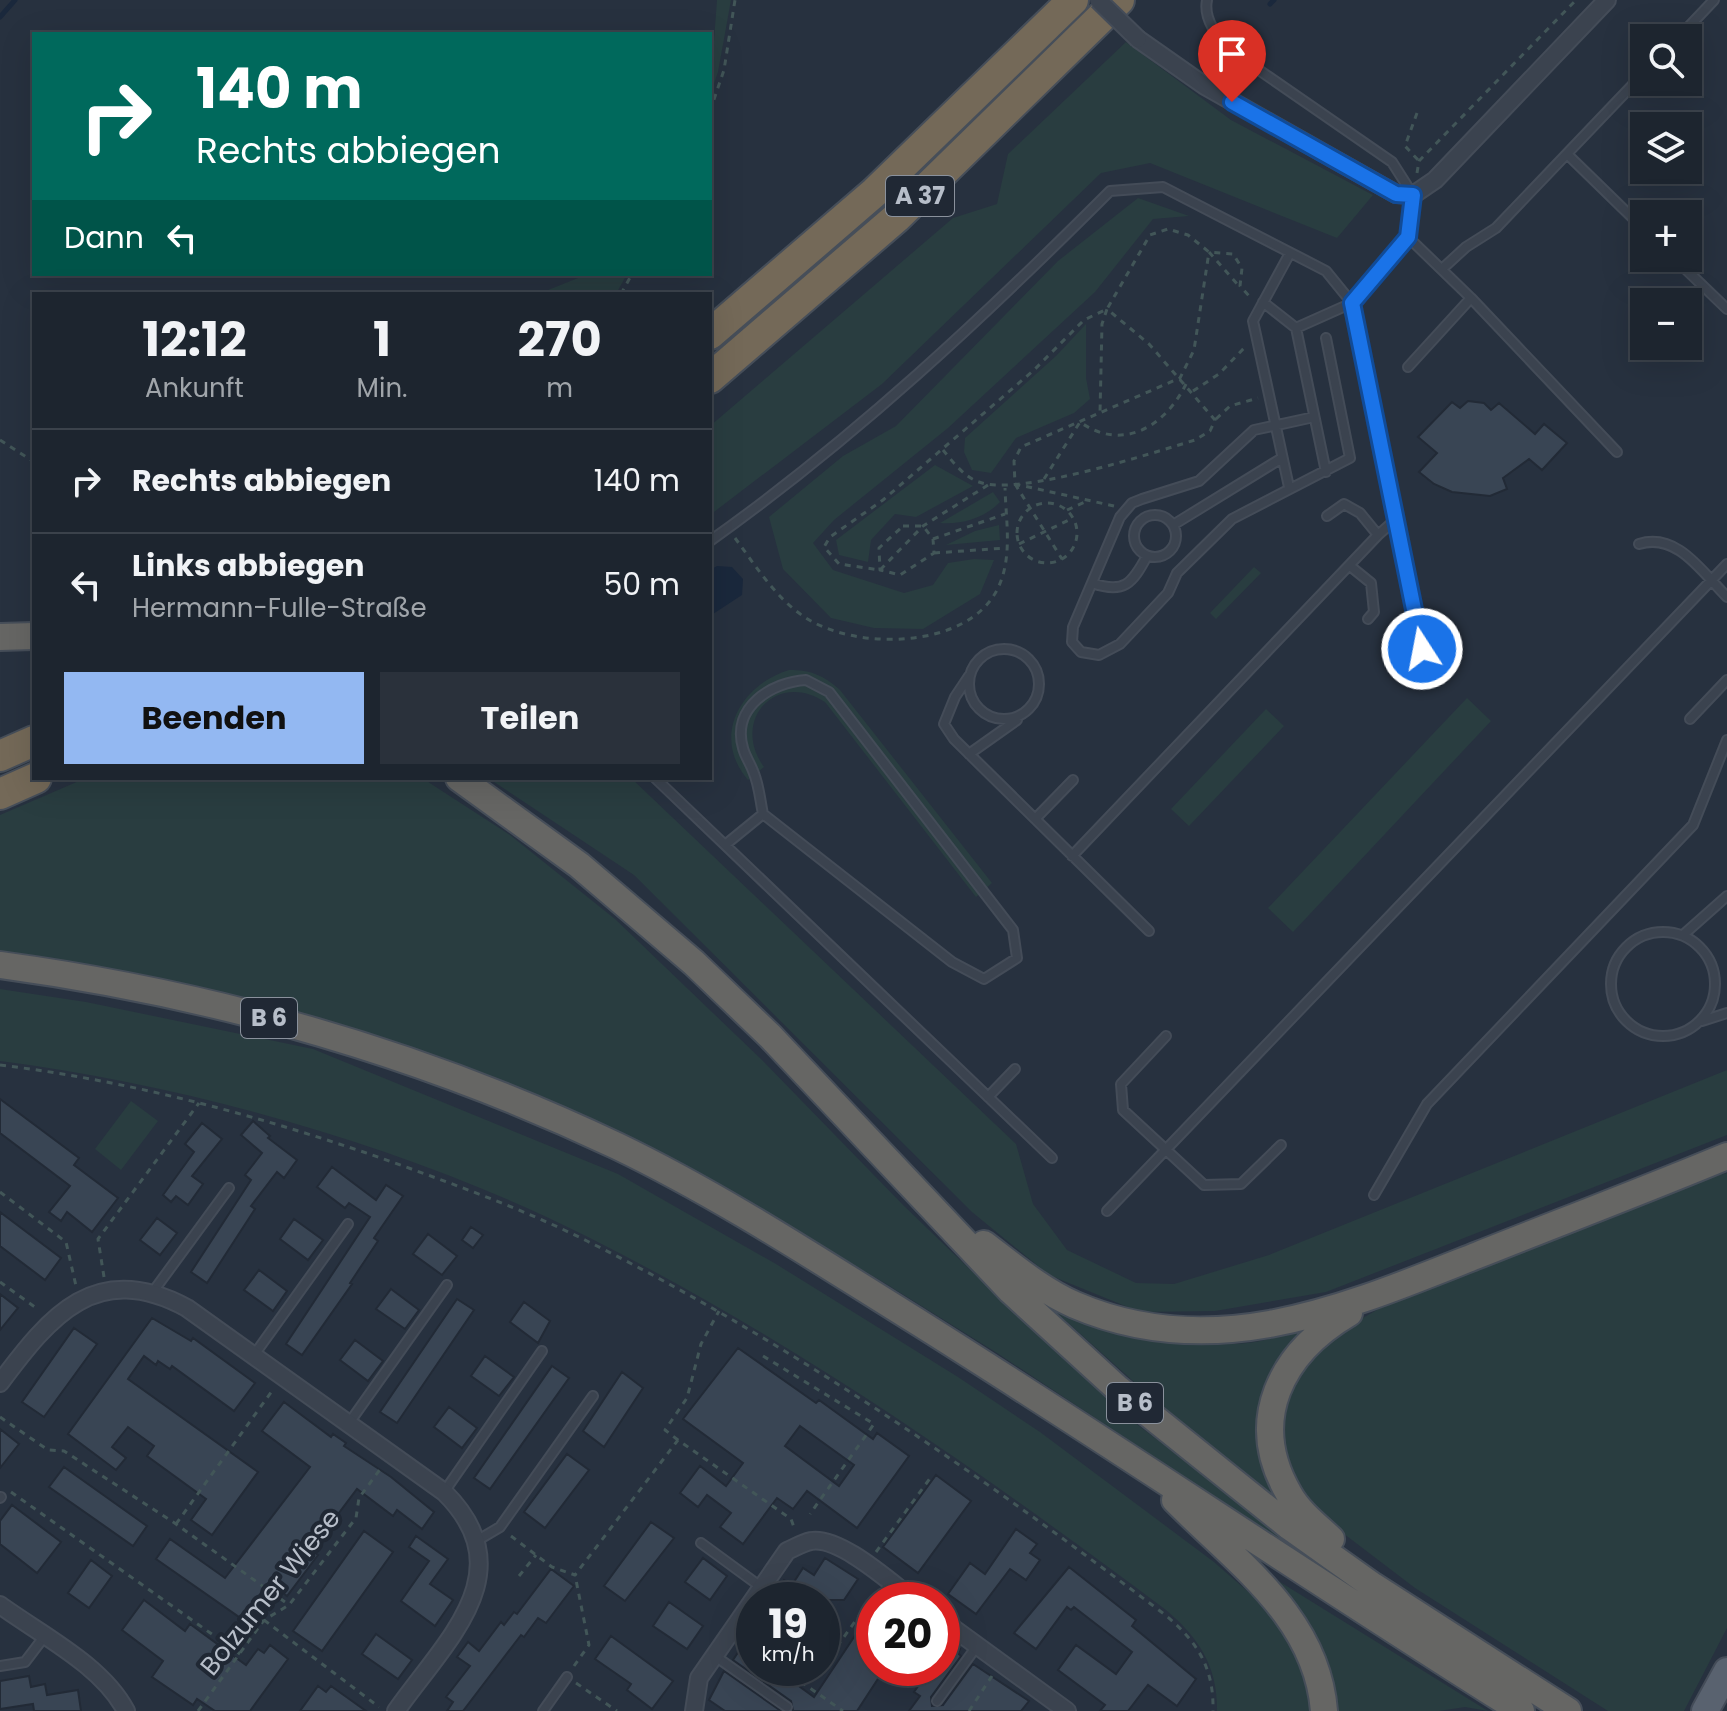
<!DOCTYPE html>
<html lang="de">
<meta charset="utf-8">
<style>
:root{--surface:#1d252f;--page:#2a313b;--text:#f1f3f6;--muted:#a0a5aa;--line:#3b424b;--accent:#93b8f2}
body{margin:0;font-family:Poppins,sans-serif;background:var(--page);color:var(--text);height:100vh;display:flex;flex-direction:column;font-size:30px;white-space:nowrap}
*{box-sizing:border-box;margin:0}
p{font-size:26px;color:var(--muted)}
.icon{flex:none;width:44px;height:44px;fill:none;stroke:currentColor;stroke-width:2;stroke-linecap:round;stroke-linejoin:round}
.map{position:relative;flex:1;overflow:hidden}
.details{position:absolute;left:32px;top:292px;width:680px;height:488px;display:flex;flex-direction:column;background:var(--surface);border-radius:0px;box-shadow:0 8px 32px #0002,0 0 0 2px var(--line)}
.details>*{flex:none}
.top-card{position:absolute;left:32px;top:32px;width:680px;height:244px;border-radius:0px;box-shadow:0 8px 32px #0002,0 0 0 2px var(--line);background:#00695c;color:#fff;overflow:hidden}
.controls{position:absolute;left:1630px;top:24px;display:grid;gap:16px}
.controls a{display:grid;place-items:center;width:72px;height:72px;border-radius:0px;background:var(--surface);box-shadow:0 8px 32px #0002,0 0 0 2px var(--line);font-size:40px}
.speed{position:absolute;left:736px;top:1582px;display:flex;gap:16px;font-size:40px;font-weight:700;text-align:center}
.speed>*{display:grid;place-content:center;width:104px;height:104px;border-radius:50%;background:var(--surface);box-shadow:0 8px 32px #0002,0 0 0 2px var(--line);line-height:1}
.speed small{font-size:20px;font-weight:400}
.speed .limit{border:12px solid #d22;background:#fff;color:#111}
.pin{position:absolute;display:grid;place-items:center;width:68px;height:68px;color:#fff;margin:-82px -34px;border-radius:50% 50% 50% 0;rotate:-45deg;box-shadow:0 0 8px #0007}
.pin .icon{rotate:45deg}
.me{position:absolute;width:88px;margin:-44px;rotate:349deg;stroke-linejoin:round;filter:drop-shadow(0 0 6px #0008)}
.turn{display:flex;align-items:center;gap:28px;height:168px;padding:0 32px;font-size:36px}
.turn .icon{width:104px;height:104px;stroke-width:2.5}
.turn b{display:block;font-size:56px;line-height:68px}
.then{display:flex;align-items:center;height:76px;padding:0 32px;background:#0003;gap:16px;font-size:30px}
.eta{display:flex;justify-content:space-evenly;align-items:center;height:136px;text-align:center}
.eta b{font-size:48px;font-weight:700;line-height:56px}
.cta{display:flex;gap:16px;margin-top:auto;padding:16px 32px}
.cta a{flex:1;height:92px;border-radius:0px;background:var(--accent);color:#111;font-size:32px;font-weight:700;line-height:92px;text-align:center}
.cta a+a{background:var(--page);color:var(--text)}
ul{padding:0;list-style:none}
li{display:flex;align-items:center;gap:24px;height:104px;padding:0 32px;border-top:2px solid var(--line)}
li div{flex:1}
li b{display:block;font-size:30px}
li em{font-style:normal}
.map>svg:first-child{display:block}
.green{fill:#293d40}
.water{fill:#1a283c}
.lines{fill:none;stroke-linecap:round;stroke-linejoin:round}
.stream{stroke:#1a283c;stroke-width:5}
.building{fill:#394554;stroke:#222a36;stroke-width:2;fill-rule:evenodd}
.service-casing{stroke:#444c58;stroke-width:12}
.minor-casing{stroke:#444c58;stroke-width:20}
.primary-casing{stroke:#444c58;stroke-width:30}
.trunk-casing{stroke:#464e59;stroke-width:30}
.motorway-casing{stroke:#464e59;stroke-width:34}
.path{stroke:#425658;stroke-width:3;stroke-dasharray:6 6;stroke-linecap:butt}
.service{stroke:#3b434f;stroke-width:8}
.minor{stroke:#3b434f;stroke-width:16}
.primary{stroke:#59626f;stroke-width:26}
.trunk{stroke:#666664;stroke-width:26}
.motorway{stroke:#746958;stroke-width:30}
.minor-bridge-casing{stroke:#444c58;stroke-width:20;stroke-linecap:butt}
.minor-bridge{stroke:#3b434f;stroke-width:16}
.route-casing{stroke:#114b97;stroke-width:20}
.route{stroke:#1a73e8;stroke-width:14}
.labels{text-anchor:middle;stroke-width:8;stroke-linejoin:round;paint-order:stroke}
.shield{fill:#202834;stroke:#8a919c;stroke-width:2}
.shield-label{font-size:24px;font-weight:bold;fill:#b7bec9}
.street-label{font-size:26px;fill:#b7bec9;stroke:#202834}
</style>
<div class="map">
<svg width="1727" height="1711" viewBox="0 0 1727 1711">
<rect width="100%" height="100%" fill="#27313f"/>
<path class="green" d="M717,0H731L718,72L710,95Z
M1126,42L1231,120L1373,195L1337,238L1150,163L1101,173L882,384L710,515V426L953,218L997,204L1008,154Z
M1138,198L1189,216L1153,219L1095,292L948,428L834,520L813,543L833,570L904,593L933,585L948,563L974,559L994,560L980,594L923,629L874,628L831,618L783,569L769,517L843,456L896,426L1058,261Z
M588,274H627L616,294H538Z
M1086,324V378L1090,399L1074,413L1016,438L991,473L972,470L964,452L965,438L1056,356Z
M935,465L973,486L916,517L895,514L871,540L868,562L839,555L836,540Z
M993,492L1000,502C985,518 961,525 940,523Z
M999,525L1000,540L946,545L975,531Z
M1254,567L1261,573L1216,619L1210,613Z
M789,670C811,670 823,675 840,690L992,883L976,897L825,702C777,670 730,720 764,767L748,780C711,737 740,685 789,670Z
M1467,698L1491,721L1293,932L1268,908Z
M1266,709L1284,726L1189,826L1171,809Z
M86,778H422L510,835L615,919L762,1060L904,1206L1032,1329L1134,1422L1349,1586L997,1353L883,1282L710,1182L293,1013L161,979L0,952V815Z
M488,778H631L1016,1144L1033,1204L1067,1250L1136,1283L1174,1284L1269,1255L1727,1070V1135L1326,1292L1215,1311L1140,1312L1049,1275L972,1212L634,875Z
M0,989L86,1002L313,1049L618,1174L776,1264L958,1377L1040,1432L1214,1562L1269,1610L1298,1649L1311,1693V1711H1217C1218,1667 1199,1638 1166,1610C983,1473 793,1340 588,1237C414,1149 194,1086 0,1061Z
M131,1101L158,1121L121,1170L95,1149Z
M1727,1173V1628L1684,1711H1608L1415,1588L1310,1508L1280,1448L1282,1411L1302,1365L1334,1334L1384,1306L1689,1184Z
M1037,1295C1108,1320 1178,1353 1255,1342C1273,1339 1291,1332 1309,1328L1260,1427L1263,1468L1282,1504L1182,1425Z
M1259,1569L1488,1711L1465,1707L1439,1711H1332Z"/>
<path class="water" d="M717,566L732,567L743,579L742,595L710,616V570Z"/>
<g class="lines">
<path class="stream" d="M1270,4L1274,0
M0,17L15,0"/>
</g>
<path class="building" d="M1468,401L1484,403L1491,410L1499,403L1535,434L1544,424L1567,443L1542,470L1529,459L1503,478L1507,489L1490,496L1452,492L1434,484L1419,472L1437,453L1418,437L1452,402L1460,408Z
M0,1099L79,1158L74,1165L118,1198L92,1232L67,1212L61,1221L49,1212L70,1186L0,1133Z
M253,1121L270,1136L268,1138L297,1160L284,1178L277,1172L251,1206L255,1209L207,1283L191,1272L251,1180L245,1175L262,1153L241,1135Z
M202,1123L222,1139L192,1176L203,1184L188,1205L176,1196L171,1202L163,1195L194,1152L185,1144Z
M332,1167L376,1200L386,1185L403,1196L374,1238L378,1241L350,1283L352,1284L302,1355L286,1344L370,1217L349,1203L345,1208L317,1187Z
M0,1212L61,1258L45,1280L0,1246Z
M157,1218L177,1233L160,1255L140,1240Z
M294,1219L323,1240L308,1260L280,1239Z
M471,1227L483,1235L473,1248L462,1240Z
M428,1234L457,1256L442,1275L413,1254Z
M259,1270L287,1291L273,1311L244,1290Z
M391,1289L419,1310L405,1329L376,1309Z
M0,1294L18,1308L0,1330Z
M457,1299L474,1310L397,1423L380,1412Z
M524,1302L550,1321L538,1343L510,1322Z
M152,1318L191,1341L193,1338L255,1383L234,1411L172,1366L170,1369L158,1361L156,1365L144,1356L128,1379L258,1472L212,1535L191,1520L206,1499L147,1456L154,1446L128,1427L112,1447L126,1458L116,1470L68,1434Z
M74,1328L97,1344L44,1417L22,1402Z
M355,1340L383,1361L368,1381L340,1360Z
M738,1348L816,1403L819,1400L873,1439L877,1433L909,1456L857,1528L807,1491L793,1509L777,1498L743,1544L720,1527L731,1513L707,1495L698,1507L680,1493L700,1466L726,1486L743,1463L683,1419ZM800,1426L854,1465L839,1486L785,1446Z
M485,1356L514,1377L499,1396L471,1376Z
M552,1366L569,1378L490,1489L474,1478Z
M622,1372L643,1388L604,1447L583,1431Z
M284,1402L331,1437L333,1434L346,1443L344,1446L391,1477L434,1512L422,1529L397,1510L393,1516L357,1489L311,1550L318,1555L287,1596L269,1582L242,1619L156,1559L170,1539L225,1578L310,1467L262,1431Z
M449,1407L477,1428L462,1448L434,1427Z
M0,1429L19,1444L0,1468Z
M567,1454L589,1470L545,1528L524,1512Z
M64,1467L147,1526L133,1546L49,1487Z
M936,1475L971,1501L918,1573L883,1547Z
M12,1505L61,1542L37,1573L0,1544V1521Z
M651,1522L674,1538L625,1601L604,1586Z
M1016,1529L1037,1544L1030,1553L1040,1560L1026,1580L1010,1569L976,1614L948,1594L970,1563L985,1574Z
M364,1531L393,1552L322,1651L293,1631Z
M416,1536L448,1559L430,1584L453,1600L435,1626L401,1601L429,1561L409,1547Z
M703,1558L727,1576L710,1600L685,1582Z
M825,1558L858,1579L844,1600H829L825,1606L822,1600H771L784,1580L792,1585L803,1568L814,1575Z
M91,1560L112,1576L89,1608L68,1593Z
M1069,1567L1136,1620L1132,1626L1196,1679L1177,1706L1148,1685L1128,1711H1100L1105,1705L1058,1670L1076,1645L1116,1674L1132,1652L1074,1607L1071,1610L1067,1607L1036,1649L1014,1633Z
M551,1569L574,1586L546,1623L538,1618L524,1637L521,1635L463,1711H447L453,1702L446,1697L470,1666L457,1657L468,1642L479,1651L501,1622L504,1625L514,1612L517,1614Z
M144,1600L185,1631L190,1624L246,1665L258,1649L264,1653L270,1645L288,1659L250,1711H215L197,1699L193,1705L152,1677L163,1661L122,1630Z
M669,1602L703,1626L687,1649L653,1626Z
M874,1607V1668H885L857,1711H793L791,1701L733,1660L754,1628V1668H774L814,1697Z
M376,1634L412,1660L398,1679L362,1654Z
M611,1636L673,1681L652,1709L627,1690L631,1684L595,1659Z
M949,1641L960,1649L958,1653L961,1656L931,1697L932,1706L943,1705L973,1664L1029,1701L1021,1711H909L920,1696L914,1692L931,1668H942V1652Z
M724,1671L781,1711H725L709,1700Z
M29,1676L31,1687L45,1684L47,1695L78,1690L81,1711H34L33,1704L0,1709V1681Z
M318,1686L326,1692L331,1686L366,1711H300Z"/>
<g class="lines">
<g class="service-casing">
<path id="service" d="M1207,0C1203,20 1218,37 1230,50L1392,162L1413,195L1408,237L1471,298L1617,452
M1678,38L1714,0
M1567,154L1644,229
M1674,258L1727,309
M1442,269L1466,247L1496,228L1644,73
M1263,302L1296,328L1326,472
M1296,328L1352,303L1422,649
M1408,367L1471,298
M1314,417L1254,430L1199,481L1142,499L1132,503L1120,517L1073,627L1072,642L1081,652L1099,655L1120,644L1168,593L1177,573L1232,519L1350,458L1326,338
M1289,487L1253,321L1290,253
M1134 536a21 21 0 1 1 42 0a21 21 0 1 1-42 0Z
M1173,525L1282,458
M1378,535L1395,520
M710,541C856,437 984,317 1110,191L1163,187L1326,271L1352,303L1408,237
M1639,544C1677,532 1702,572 1727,597
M1350,566L1371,583L1374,612L1368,619
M1092,583C1124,594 1132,584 1147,556
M969 684a35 35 0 1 1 70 0a35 35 0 1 1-70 0Z
M969,676L955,697L944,724L954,739L1149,931
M806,680L829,692L1013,930L1017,958L984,979L952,962L763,814C760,800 759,784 753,771C750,763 745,756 743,748C731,707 772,682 806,680Z
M1690,719L1727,680
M969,754L1017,720
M655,778L1052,1158
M1035,819L1073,780
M725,845L763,814
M1072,856L1378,535L1360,513L1344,504L1327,516
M1611 984a52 52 0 1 1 104 0a52 52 0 1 1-104 0Z
M1683,935L1727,896
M1702,1021L1727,1013
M1166,1036L1121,1084L1123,1110L1204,1185L1241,1184L1281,1145
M988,1097L1015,1069
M1374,1195L1427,1104L1693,825L1727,740
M1107,1211L1727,564
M152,1293L229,1188
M254,1355L348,1224
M349,1423L447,1285
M444,1492L542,1351
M0,1498L1,1497
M478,1540L500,1527L593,1396
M701,1543L761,1587
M715,1656L787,1707
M0,1666L25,1662L44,1637
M937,1701L977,1646
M543,1711L567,1677"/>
</g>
<g class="minor-casing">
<path id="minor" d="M1138,39L1205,86L1396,194L1413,195L1435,180L1607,0
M0,1383C50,1316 96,1259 187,1308L444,1492C525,1572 446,1640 396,1711
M0,1605C41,1635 102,1665 126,1711
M942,1620L1067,1711
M694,1711L699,1678L787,1551C794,1548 802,1543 811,1541C840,1536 891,1583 914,1600"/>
</g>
<g class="primary-casing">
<path id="primary" d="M1705,1711L1727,1671"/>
</g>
<g class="trunk-casing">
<path id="trunk" d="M0,637L34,636
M459,778L579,865L694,963L770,1036L1011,1291L1118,1389L1290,1527L1373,1586L1568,1711
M0,965C214,994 421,1053 617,1146C723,1197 821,1262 921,1324C1123,1451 1320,1585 1521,1711
M984,1244C1013,1266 1041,1290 1075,1305C1215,1365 1347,1307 1478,1255C1561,1222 1645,1190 1727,1156
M1175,1500C1236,1562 1317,1617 1324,1711
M1331,1539C1316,1525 1299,1512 1289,1494C1246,1420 1281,1353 1349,1313"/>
</g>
<g class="motorway-casing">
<path id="motorway" d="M710,334L875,192L1073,0
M710,378L896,218L1119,0
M0,756L34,741
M0,794L36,778"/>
</g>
<path class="path" d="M710,111L724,70L735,0
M1417,113L1405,146L1419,161
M1417,173L1419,161L1576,0
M1209,252L1238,285
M621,294L632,274
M1193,391L1219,374L1246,346
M1216,419L1230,406L1258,398
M0,440L34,462
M943,450C953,462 964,477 979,482C1018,497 1152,453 1195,440L1210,431L1215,420L1149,344L1107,309L1102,324L1100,413
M1044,479L1080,422C1122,452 1165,427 1186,384
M1015,484L1062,559
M988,485L923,526L880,570L839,564L824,547L830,537L883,500L1034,370L1084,320L1107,309L1150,235L1168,229L1188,235L1209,252L1233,254L1242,268L1240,286L1251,298
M1017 533a30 30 0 1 1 60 0a30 30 0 1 1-60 0Z
M1114,506L1015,484L1014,461L1021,447L1180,378L1194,350L1209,252
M1067,510L1085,502
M903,526H923L933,539L934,553L900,575L880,570L879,548Z
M735,538C755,565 775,597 803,616C853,651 966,650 997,590C1013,559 1006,522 1005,488
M933,539L1005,514
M1019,544L1073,518
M934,553L1006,548
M0,1065C131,1081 256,1115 381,1158C450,1183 521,1208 587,1241C791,1343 982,1476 1164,1614C1197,1641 1214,1667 1213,1711
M0,1192L66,1242L76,1286
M104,1277L98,1239L199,1103
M0,1282L39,1310
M763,1356L874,1424L810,1514
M0,1417L48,1450L64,1451L176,1524L289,1605
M678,1440L665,1430L687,1398L701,1344L719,1311
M11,1492L240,1654
M176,1524L272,1391
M511,1536L552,1567L575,1575L678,1440L791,1519L795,1530
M876,1552L931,1477
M519,1576L536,1555
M264,1620L379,1707
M743,1641L754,1649
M574,1666L589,1645L575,1575
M823,1666L877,1591
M781,1668L843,1711
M576,1683L617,1711
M198,1711L264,1620L289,1605L356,1518L359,1498L381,1468
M969,1711L992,1676"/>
<use href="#service" class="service"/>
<use href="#minor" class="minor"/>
<use href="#primary" class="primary"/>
<use href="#trunk" class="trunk"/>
<use href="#motorway" class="motorway"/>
<g class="minor-bridge-casing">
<path id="minor-bridge" d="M1098,0L1138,39"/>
</g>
<use href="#minor-bridge" class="minor-bridge"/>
</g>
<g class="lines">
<g class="route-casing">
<path id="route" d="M1232,102L1396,194L1413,195L1408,237L1352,303L1422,649"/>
</g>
<use href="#route" class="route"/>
</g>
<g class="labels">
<g class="shield">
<rect x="886" y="176" width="68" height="40" rx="6"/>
<rect x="241" y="998" width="56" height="40" rx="6"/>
<rect x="1107" y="1383" width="56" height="40" rx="6"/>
</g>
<g class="shield-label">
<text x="920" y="204">A 37</text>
<text x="269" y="1026">B 6</text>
<text x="1135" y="1411">B 6</text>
</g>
<g class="street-label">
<text transform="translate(270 1592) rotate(-51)" y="9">Bolzumer Wiese</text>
</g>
</g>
</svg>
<div class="controls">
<a><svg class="icon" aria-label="search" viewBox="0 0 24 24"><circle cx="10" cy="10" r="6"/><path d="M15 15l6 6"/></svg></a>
<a><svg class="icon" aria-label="layers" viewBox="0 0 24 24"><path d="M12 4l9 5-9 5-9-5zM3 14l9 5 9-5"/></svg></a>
<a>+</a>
<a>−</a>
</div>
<div class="speed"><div>19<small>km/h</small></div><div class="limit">20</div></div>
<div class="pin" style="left:1232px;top:102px;background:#d93025"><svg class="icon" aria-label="arrive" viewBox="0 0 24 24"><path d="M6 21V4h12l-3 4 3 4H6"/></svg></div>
<svg class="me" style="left:1422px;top:649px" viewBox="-20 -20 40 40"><circle r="17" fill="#1a73e8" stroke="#fff" stroke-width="3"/><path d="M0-11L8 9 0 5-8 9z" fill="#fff"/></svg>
<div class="top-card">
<div class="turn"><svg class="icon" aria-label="right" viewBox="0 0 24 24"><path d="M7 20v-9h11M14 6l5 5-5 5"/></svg><div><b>140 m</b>Rechts abbiegen</div></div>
<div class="then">Dann<svg class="icon" aria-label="left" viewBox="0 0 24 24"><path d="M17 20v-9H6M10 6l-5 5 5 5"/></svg></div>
</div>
<section class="details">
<div class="eta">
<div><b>12:12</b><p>Ankunft</p></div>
<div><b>1</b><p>Min.</p></div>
<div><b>270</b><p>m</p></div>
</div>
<ul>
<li><svg class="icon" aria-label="right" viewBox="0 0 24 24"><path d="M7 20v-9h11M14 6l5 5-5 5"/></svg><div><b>Rechts abbiegen</b></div><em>140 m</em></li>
<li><svg class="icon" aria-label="left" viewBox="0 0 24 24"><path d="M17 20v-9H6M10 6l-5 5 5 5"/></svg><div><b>Links abbiegen</b><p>Hermann-Fulle-Straße</p></div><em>50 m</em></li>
</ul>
<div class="cta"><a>Beenden</a><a>Teilen</a></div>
</section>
</div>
